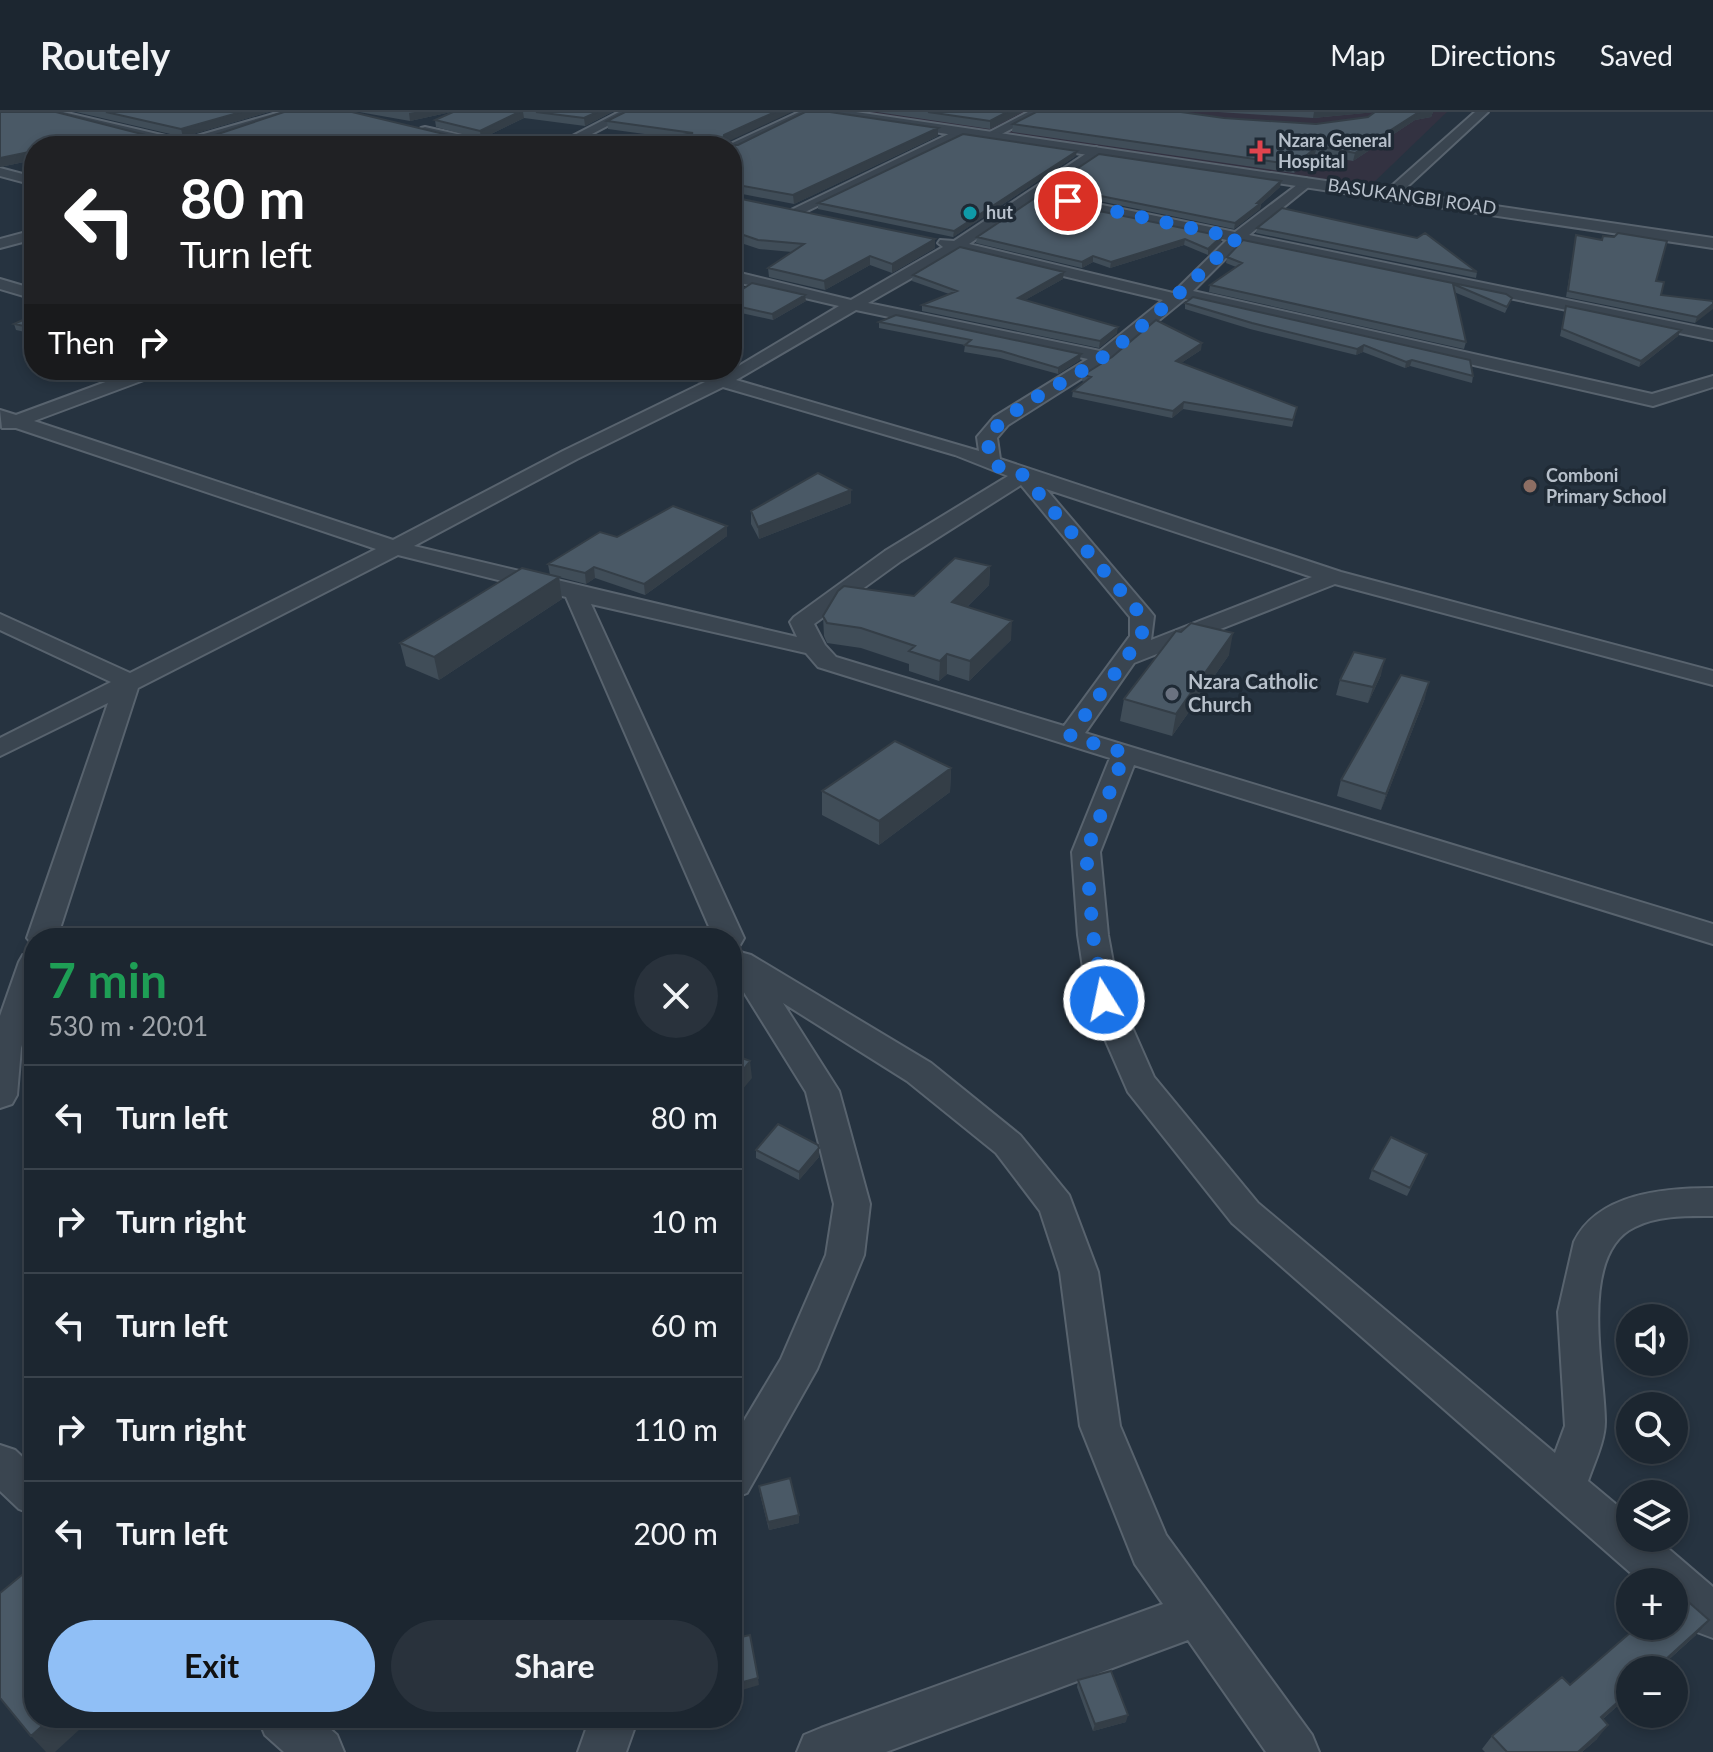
<!DOCTYPE html>
<meta charset="utf-8">
<style>
:root{--surface:#1c2630;--page:#29323c;--text:#f1f3f6;--muted:#a0a5ab;--line:#3a434c;--accent:#90bff6}
body{margin:0;font-family:Lato,sans-serif;background:var(--page);color:var(--text);height:100vh;display:flex;flex-direction:column;font-size:30px;white-space:nowrap}
*{box-sizing:border-box;margin:0}
p{font-size:26px;color:var(--muted)}
.icon{flex:none;width:44px;height:44px;fill:none;stroke:currentColor;stroke-width:2;stroke-linecap:round;stroke-linejoin:round}
.map{position:relative;flex:1;overflow:hidden}
.details{position:absolute;left:24px;top:816px;width:718px;height:800px;display:flex;flex-direction:column;background:var(--surface);border-radius:32px;box-shadow:0 4px 12px #0003,0 0 0 2px var(--line)}
.details>*{flex:none}
.guide{position:absolute;left:24px;top:24px;width:718px;height:244px;border-radius:32px;box-shadow:0 4px 12px #0003,0 0 0 2px var(--line);background:#202124;color:#fff;overflow:hidden}
.controls{position:absolute;left:1616px;top:1192px;display:grid;gap:16px}
.controls a{display:grid;place-items:center;width:72px;height:72px;border-radius:50%;background:var(--surface);box-shadow:0 4px 12px #0003,0 0 0 2px var(--line);font-size:40px}
.pin{position:absolute;display:grid;place-items:center;width:68px;height:68px;color:#fff;margin:-34px;border:4px solid #fff;border-radius:50%;box-shadow:0 2px 8px #0007}
.me{position:absolute;width:88px;margin:-44px;rotate:350deg;stroke-linejoin:round;filter:drop-shadow(0 0 6px #0008)}
.turn{display:flex;align-items:center;gap:28px;height:168px;padding:0 24px;font-size:36px}
.turn .icon{width:104px;height:104px;stroke-width:2.5}
.turn b{display:block;font-size:56px;line-height:68px}
.then{display:flex;align-items:center;height:76px;padding:0 24px;background:#0003;gap:16px;font-size:30px}
.round{display:grid;place-items:center;flex:none;width:84px;height:84px;border-radius:42px;background:var(--page)}
.head{display:flex;align-items:center;justify-content:space-between;height:136px;padding:0 24px}
h1{font-size:48px;font-weight:700;line-height:60px;color:#1e9e55}
.button{display:flex;gap:16px;margin-top:auto;padding:16px 24px}
.button a{flex:1;height:92px;border-radius:48px;background:var(--accent);color:#111;font-size:32px;font-weight:700;line-height:92px;text-align:center}
.button a+a{background:var(--page);color:var(--text)}
ul{padding:0;list-style:none}
li{display:flex;align-items:center;gap:24px;height:104px;padding:0 24px;border-top:2px solid var(--line)}
li div{flex:1}
li b{display:block;font-size:30px}
li em{font-style:normal}
header{display:flex;align-items:center;gap:48px;box-sizing:border-box;height:112px;padding:0 40px;background:var(--surface);border-bottom:2px solid var(--line)}
header strong{font-size:38px}
nav{display:flex;gap:44px;margin-inline-start:auto;font-size:28px}
.map>svg:first-child{display:block}
.medical{fill:#333241}
.lines{fill:none;stroke-linecap:round;stroke-linejoin:round}
.minor-casing{stroke:#58636e;stroke-width:4}
.tertiary-casing{stroke:#58636e;stroke-width:4}
.minor{fill:#3a4550;fill-rule:evenodd}
.tertiary{fill:#3a4550;fill-rule:evenodd}
.wall{fill:#404d58}
.shaded-wall{fill:#343e47}
.building{fill:#4a5966;stroke:#343e47;stroke-width:2}
.route{stroke:#1a73e8;stroke-width:14;stroke-dasharray:0 25.2}
.health-dot{fill:#e0444e;stroke:#1f2a35;stroke-width:3}
.culture-dot{fill:#0f9aa8;stroke:#1f2a35;stroke-width:3}
.education-dot{fill:#8d6e63;stroke:#1f2a35;stroke-width:3}
.worship-dot{fill:#6b7280;stroke:#1f2a35;stroke-width:3}
.labels{text-anchor:middle;stroke-width:7;stroke-linejoin:round;paint-order:stroke}
.far-poi-label{font-size:18px;font-weight:bold;fill:#b7c0cb;stroke:#1f2a35;text-anchor:start}
.far-street-label{font-size:18px;fill:#b7c0cb;stroke:#1f2a35}
.poi-label{font-size:20px;font-weight:bold;fill:#b7c0cb;stroke:#1f2a35;text-anchor:start}
</style>
<header>
<strong>Routely</strong>
<nav><a>Map</a><a>Directions</a><a>Saved</a></nav>
</header>
<div class="map">
<svg width="1713" height="1640" viewBox="0 0 1713 1640">
<rect width="100%" height="100%" fill="#263340"/>
<path class="medical" d="M862,0H1447L1368,76L858,2Z"/>
<g class="lines">
<g class="minor-casing">
<path id="minor" d="M41,0H63L183,28L280,0H299L198,34H171Z
M619,0H634L569,34H553Z
M799,0H815L737,38L732,39V34H726Z
M1028,0H1044L992,27L982,24Z
M1475,0H1488L1396,85H1386V79Z
M425,15L497,31L498,34H475L421,22V16Z
M961,16L967,20L965,23L801,102H791L789,99Z
M1096,35L1102,39L1101,42L1043,81L1235,120L1306,66L1313,70L1311,73L1249,123L1713,218V228L1241,131L1193,179L1652,282L1713,264V275L1653,294L1185,187L1109,249L1008,313L997,326L1000,347L1341,460L1713,559V573L1335,472L1134,551L1085,621L1713,812V832L1134,653L1100,740L1108,823L1120,888L1154,965L1258,1091L1555,1341L1565,1314L1558,1200L1574,1130C1598,1081 1664,1076 1713,1076V1104C1687,1104 1659,1103 1635,1115C1577,1142 1605,1260 1605,1310C1605,1329 1594,1351 1588,1369L1630,1404V1426H1656L1713,1475V1526L1697,1520L1674,1499V1470H1641L1232,1111L1128,980L1088,888L1078,823L1072,740L1110,646L818,555L806,541L591,492L744,826L740,833L732,835V826H714L566,485L398,443L138,576L57,826H34V834L27,826L108,591L0,644V626L111,570L0,518V502L130,561L376,437L16,316H2L0,298L16,303L138,258H163L160,262L34,309L393,428L563,339L705,270L677,262L674,258H702L719,263L732,258L839,194L732,169V159L851,188L943,135L938,131L940,128L954,129ZM1034,88L1227,128L1173,181L969,132ZM959,139L1163,188L1100,239L868,191ZM856,198L1088,247L994,305L977,325L979,339L736,268ZM723,275L955,343L1008,364L885,439L794,505L790,510L797,525L414,434L577,347ZM1021,373L1130,505V524L1064,614L836,545L825,533L814,512L901,449ZM1046,377L1312,465L1151,528L1154,504L1150,499Z
M0,56L34,65V73L0,64Z
M34,118V127L0,136V127Z
M0,167L34,177V187L0,177Z
M34,840V897L21,936L17,983L12,992L0,996V904L19,850L23,843Z
M740,840L751,843L931,951L1020,1023L1069,1083L1098,1160L1120,1314L1166,1423L1312,1623L1319,1640H1266L1188,1528L886,1640H797L804,1623L821,1616L1163,1492L1135,1452L1080,1314L1060,1160L1040,1099L996,1041L907,969L783,891L839,979L870,1092L864,1143L817,1257L747,1381L732,1387V1329L781,1247L826,1143L834,1092L806,980L732,861V842Z
M0,1333L15,1338L34,1356V1403L19,1397L0,1379Z
M258,1606H318L337,1623L344,1640H284L265,1623Z
M590,1606H638L626,1640H578Z"/>
</g>
<g class="tertiary-casing">
<path id="tertiary" d="M819,0H856L1713,126V136L826,4Z"/>
</g>
<use href="#minor" class="minor"/>
<use href="#tertiary" class="tertiary"/>
</g>
<path class="wall" d="M0,0L169,29L466,34H34V48L0,55Z
M76,0H269L183,25Z
M359,0H451L410,9Z
M453,0H612L585,14L524,6L481,27L436,15L435,8Z
M625,0L729,29L730,33L938,24L794,92L732,80V34L608,17L607,9Z
M877,0H1022L990,17Z
M1218,0H1433L1431,5L1415,8L1353,49L1315,42L1294,61L1012,20L1013,12L1224,6L1316,12L1368,5L1375,0L1313,6Z
M1076,44L953,125L818,97V91Z
M1281,69L1280,75L1261,92L1260,97L1234,117L1051,79V74Z
M732,85L935,136L892,161L870,153L825,178L769,165L768,156L792,140L759,137L732,128Z
M1257,116L1477,160L1476,166L1256,121Z
M1576,123L1602,128L1656,169L1661,183L1713,189L1695,211L1566,185Z
M1222,124L1221,130L1208,143L1184,133L1110,156L1093,150L1082,156L976,131L977,125Z
M1243,128L1506,182L1512,186L1505,201L1454,180L1466,230L1464,237L1209,180L1210,173L1236,155L1226,151L1227,145Z
M913,163L1063,167L1025,188L1117,221L1099,236L922,199V193L949,182L912,169Z
M732,184L806,189L773,208L732,199Z
M1193,185L1473,264L1472,271L1410,254L1405,256L1363,240L1356,243L1250,217L1185,197V191Z
M1566,194L1681,218L1678,224L1639,255L1560,224Z
M34,203V222L16,218L14,212Z
M879,210L1080,248L1058,262L1000,246L964,240L965,233L879,216Z
M1201,238L1181,251L1297,295L1292,315L1183,297L1172,306L1072,285L1073,279L1084,270L1082,269L1083,263Z
M851,378V391L759,427L751,412V399Z
M727,414V424L645,483L595,466L586,472L559,465L562,487L439,568L406,554L400,531L550,463L548,452L617,425Z
M990,454L989,473L967,495L1011,528L969,569L947,562L939,569L909,559V552L861,536L827,531L824,524L823,504L914,484Z
M1229,543L1172,624L1120,609L1124,587Z
M1381,563L1368,591L1336,583L1340,568Z
M1425,586L1381,698L1337,684L1341,668Z
M951,656L950,680L879,733L822,703V679Z
M819,1036V1045L799,1068L756,1046V1038Z
M1424,1050L1407,1084L1369,1067L1372,1058Z
M759,1374L799,1403V1411L769,1418L760,1382Z
M1684,1486L1696,1523L1603,1607L1597,1627L1582,1640H1485L1482,1637L1492,1624L1570,1573Z
M1078,1568L1126,1610L1093,1619L1077,1575Z"/>
<path class="shaded-wall" d="M241,0H269L183,25L181,17Z
M415,0H451L410,9L409,1Z
M519,0H523L524,6L481,27L480,19Z
M597,0H612L585,14L584,6Z
M775,0H792L725,31L723,28L724,23Z
M1007,0H1022L990,17V9Z
M1314,0H1376L1313,6Z
M1417,0H1433L1431,5L1415,8L1353,49L1355,41Z
M938,16V24L794,92L793,83Z
M91,27L94,34H57Z
M465,27L466,34H451Z
M1317,34L1315,42L1294,61L1296,53Z
M34,39V48L0,55V46Z
M1077,39L1076,44L953,125L954,119Z
M1281,69L1280,75L1261,92L1260,97L1234,117L1235,111Z
M1222,124L1221,130L1208,143V137Z
M935,127V136L892,161V152Z
M1185,127L1184,133L1110,156L1111,150Z
M870,144V153L825,178L824,169Z
M1093,144V150L1082,156V150Z
M1064,160L1063,167L1018,192V186Z
M805,183L806,189L773,208L772,202Z
M1713,192V197L1695,211L1697,205Z
M1118,215L1117,221L1099,236L1100,229Z
M1681,218L1678,224L1639,255L1641,249Z
M1202,231L1201,238L1175,255L1176,249Z
M1364,233L1363,240L1356,243L1357,237Z
M1081,242L1080,248L1058,262V256Z
M1412,248L1410,254L1405,256L1406,250Z
M509,258H542L511,270Z
M1184,290L1183,297L1172,306L1173,299Z
M851,378V391L759,427L758,415Z
M727,414V424L645,483L644,472Z
M990,454L989,473L951,510L952,490Z
M594,455L595,466L586,472L585,461Z
M559,465L562,487L439,568L434,545Z
M1012,509L1011,528L969,569L970,549Z
M1233,521L1229,543L1172,624L1176,602Z
M947,542V562L939,569L940,549Z
M1385,547L1381,563L1368,591L1373,575Z
M1429,570L1425,586L1381,698L1386,682Z
M951,656L950,680L879,733V709Z
M750,949L752,966L732,990V972Z
M819,1036V1045L799,1068V1060Z
M799,1403V1411L769,1418L768,1410Z
M1709,1508L1696,1523L1657,1558H1654Z
M758,1566L759,1573L732,1581V1573Z
M1630,1579V1583L1589,1619L1601,1605Z
M1128,1603L1126,1610L1093,1619L1095,1612Z
M51,1606H92L55,1640H46L31,1624Z
M1608,1613L1597,1627L1582,1640H1578Z"/>
<path class="building" d="M0,0H56L169,29H197L284,0H352L465,27L451,34H102L91,27L57,34H34V39L0,46Z
M106,0H241L181,17Z
M453,0H519L480,19L435,8Z
M536,0H597L584,6Z
M625,0H775L724,23L723,28L729,29L730,33H738L805,0H830L938,16L793,83L732,72V34H627L693,21L607,9Z
M928,0H1007L990,9Z
M1036,0H1181L1224,6L1316,12L1368,5L1375,0H1419L1355,41L1317,34L1296,53L1013,12Z
M963,22L1077,39L954,119L818,91Z
M1099,42L1281,69L1257,91H1261L1235,111L1051,74Z
M732,85L935,127L892,152L870,144L824,169L768,156L804,132L758,128L732,119Z
M1035,86L1222,124L1208,137L1185,127L1111,150L1093,144L1082,150L977,125Z
M1282,96L1417,126L1425,121L1477,160L1257,116Z
M1618,121L1667,129L1656,169L1664,170L1661,183L1713,189V192L1697,205L1568,179L1576,123L1602,128L1603,124L1614,125Z
M1243,128L1506,182L1512,186L1507,195L1453,172L1466,230L1210,173L1242,151L1227,145Z
M960,135L1064,160L1018,186L1118,215L1100,229L922,193L957,179L913,163Z
M752,171L805,183L772,202L732,193V184Z
M1193,185L1470,248L1473,264L1412,248L1406,250L1364,233L1357,237L1252,211L1185,191Z
M1566,194L1681,218L1641,249L1562,217Z
M34,203V216L14,212Z
M896,203L1081,242L1058,256L1001,239L965,233L971,228L879,210Z
M1156,208L1202,231L1176,249L1297,295L1293,308L1184,290L1173,299L1073,279L1091,265L1083,263L1112,245Z
M818,361L851,378L758,415L751,399Z
M673,394L727,414L644,472L594,455L585,461L548,452L600,420L617,425Z
M955,446L990,454L952,490L1012,509L970,549L947,542L940,549L909,539L915,534L861,516L827,511L823,504L838,479L844,474L914,484Z
M522,456L559,465L434,545L400,531Z
M1191,511L1233,521L1176,602L1124,587L1176,519L1181,520Z
M1354,540L1385,547L1373,575L1340,568Z
M1401,563L1429,570L1386,682L1341,668Z
M895,629L951,656L879,709L822,679Z
M732,942L750,949L732,972Z
M778,1012L818,1033L819,1036L799,1060L756,1038Z
M1391,1025L1427,1042L1410,1076L1372,1058Z
M790,1366L799,1403L768,1410L759,1374Z
M34,1453V1606H51L31,1624L0,1586V1481Z
M1683,1475L1684,1486L1709,1508L1654,1558H1630V1579L1601,1605L1608,1613L1578,1640H1507L1492,1624L1562,1565L1570,1573L1638,1514H1674V1483Z
M750,1523L758,1566L732,1573V1527Z
M1111,1559L1128,1603L1095,1612L1078,1568Z"/>
<g class="lines">
<path class="route" d="M1068,89L1237,126C1194,168 1151,209 1103,245C1066,272 1017,289 987,325L991,352L1023,363L1142,504V524L1070,624L1125,641L1086,740L1093,823L1104,888"/>
</g>
<path class="health-dot" d="M1256 27h8v8h8v8h-8v8h-8v-8h-8v-8h8z"/>
<circle class="culture-dot" cx="970" cy="101" r="8"/>
<circle class="education-dot" cx="1530" cy="374" r="8"/>
<circle class="worship-dot" cx="1172" cy="582" r="8"/>
<g class="labels">
<g class="far-poi-label">
<text x="1278" y="35">Nzara General<tspan x="1278" dy="21">Hospital</tspan></text>
<text x="986" y="107">hut</text>
<text x="1546" y="370">Comboni<tspan x="1546" dy="21">Primary School</tspan></text>
</g>
<g class="far-street-label">
<text transform="translate(1412 85) rotate(8)" y="6">BASUKANGBI ROAD</text>
</g>
<g class="poi-label">
<text x="1188" y="577">Nzara Catholic<tspan x="1188" dy="23">Church</tspan></text>
</g>
</g>
</svg>
<div class="controls">
<a><svg class="icon" aria-label="sound" viewBox="0 0 24 24"><path d="M4 9h4l5-4v14l-5-4H4zM17 9q2 3 0 6"/></svg></a>
<a><svg class="icon" aria-label="search" viewBox="0 0 24 24"><circle cx="10" cy="10" r="6"/><path d="M15 15l6 6"/></svg></a>
<a><svg class="icon" aria-label="layers" viewBox="0 0 24 24"><path d="M12 4l9 5-9 5-9-5zM3 14l9 5 9-5"/></svg></a>
<a>+</a>
<a>−</a>
</div>
<div class="pin" style="left:1068px;top:89px;background:#d93025"><svg class="icon" aria-label="arrive" viewBox="0 0 24 24"><path d="M6 21V4h12l-3 4 3 4H6"/></svg></div>
<svg class="me" style="left:1104px;top:888px" viewBox="-20 -20 40 40"><circle r="17" fill="#1a73e8" stroke="#fff" stroke-width="3"/><path d="M0-11L8 9 0 5-8 9z" fill="#fff"/></svg>
<div class="guide">
<div class="turn"><svg class="icon" aria-label="left" viewBox="0 0 24 24"><path d="M17 20v-9H6M10 6l-5 5 5 5"/></svg><div><b>80 m</b>Turn left</div></div>
<div class="then">Then<svg class="icon" aria-label="right" viewBox="0 0 24 24"><path d="M7 20v-9h11M14 6l5 5-5 5"/></svg></div>
</div>
<section class="details">
<div class="head"><div><h1>7 min</h1><p>530 m · 20:01</p></div><a class="round"><svg class="icon" aria-label="close" viewBox="0 0 24 24"><path d="M6 6l12 12M18 6L6 18"/></svg></a></div>
<ul>
<li><svg class="icon" aria-label="left" viewBox="0 0 24 24"><path d="M17 20v-9H6M10 6l-5 5 5 5"/></svg><div><b>Turn left</b></div><em>80 m</em></li>
<li><svg class="icon" aria-label="right" viewBox="0 0 24 24"><path d="M7 20v-9h11M14 6l5 5-5 5"/></svg><div><b>Turn right</b></div><em>10 m</em></li>
<li><svg class="icon" aria-label="left" viewBox="0 0 24 24"><path d="M17 20v-9H6M10 6l-5 5 5 5"/></svg><div><b>Turn left</b></div><em>60 m</em></li>
<li><svg class="icon" aria-label="right" viewBox="0 0 24 24"><path d="M7 20v-9h11M14 6l5 5-5 5"/></svg><div><b>Turn right</b></div><em>110 m</em></li>
<li><svg class="icon" aria-label="left" viewBox="0 0 24 24"><path d="M17 20v-9H6M10 6l-5 5 5 5"/></svg><div><b>Turn left</b></div><em>200 m</em></li>
</ul>
<div class="button"><a>Exit</a><a>Share</a></div>
</section>
</div>
